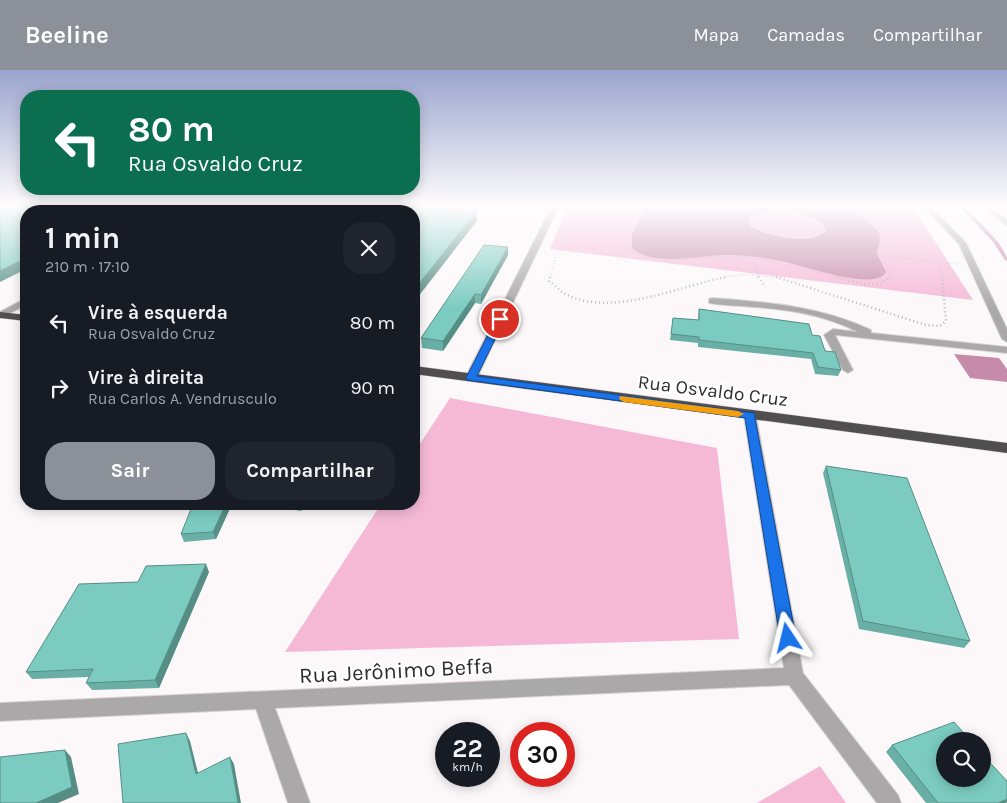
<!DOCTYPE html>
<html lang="pt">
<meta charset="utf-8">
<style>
:root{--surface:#171b24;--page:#20242c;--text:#f1f3f6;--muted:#9ea1a6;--accent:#8c9099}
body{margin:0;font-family:Karla,sans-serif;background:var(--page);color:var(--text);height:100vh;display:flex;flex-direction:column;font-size:19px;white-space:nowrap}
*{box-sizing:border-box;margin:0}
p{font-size:16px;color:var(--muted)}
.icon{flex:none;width:28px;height:28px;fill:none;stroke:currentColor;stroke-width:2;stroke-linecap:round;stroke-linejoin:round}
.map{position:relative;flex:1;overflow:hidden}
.panel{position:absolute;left:20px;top:135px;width:400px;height:305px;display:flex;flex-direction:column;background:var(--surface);border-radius:20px;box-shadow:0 2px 12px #0003}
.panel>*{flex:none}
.hud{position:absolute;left:20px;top:20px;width:400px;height:105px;border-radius:20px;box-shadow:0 2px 12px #0003;background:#0b6e4f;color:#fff;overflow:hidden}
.fabs{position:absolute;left:936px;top:662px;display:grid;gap:10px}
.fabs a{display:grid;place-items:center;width:55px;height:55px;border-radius:50%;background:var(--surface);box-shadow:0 2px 12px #0003;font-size:25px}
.speed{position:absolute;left:435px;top:652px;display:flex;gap:10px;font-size:25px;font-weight:700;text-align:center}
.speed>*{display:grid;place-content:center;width:65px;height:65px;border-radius:50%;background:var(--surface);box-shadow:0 2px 12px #0003;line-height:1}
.speed small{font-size:12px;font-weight:400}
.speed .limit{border:8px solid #d22;background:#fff;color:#111}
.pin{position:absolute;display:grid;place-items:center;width:42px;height:42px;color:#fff;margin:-21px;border:2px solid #fff;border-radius:50%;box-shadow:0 1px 5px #0007}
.me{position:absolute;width:55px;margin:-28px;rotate:350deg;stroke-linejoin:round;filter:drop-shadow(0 0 4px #0008)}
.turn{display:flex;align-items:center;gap:18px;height:105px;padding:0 25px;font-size:22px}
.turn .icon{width:65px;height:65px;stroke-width:2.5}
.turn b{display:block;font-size:35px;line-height:42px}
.round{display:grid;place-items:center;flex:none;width:52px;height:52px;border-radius:20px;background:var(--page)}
.overview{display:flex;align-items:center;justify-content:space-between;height:85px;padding:0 25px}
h1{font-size:30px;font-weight:700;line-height:38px}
.button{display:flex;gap:10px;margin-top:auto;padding:10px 25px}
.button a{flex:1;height:58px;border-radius:20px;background:var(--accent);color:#fff;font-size:20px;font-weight:700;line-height:58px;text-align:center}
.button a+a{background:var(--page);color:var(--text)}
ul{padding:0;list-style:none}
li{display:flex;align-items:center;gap:15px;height:65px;padding:0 25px}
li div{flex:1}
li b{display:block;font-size:19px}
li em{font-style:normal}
header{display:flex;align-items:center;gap:30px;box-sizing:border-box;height:70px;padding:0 25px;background:var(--accent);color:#fff}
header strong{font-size:24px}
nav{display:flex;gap:28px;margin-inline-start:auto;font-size:18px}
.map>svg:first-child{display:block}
.green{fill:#f5b9d6}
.water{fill:#c58ba8}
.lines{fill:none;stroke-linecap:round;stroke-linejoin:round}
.stream{fill:#c58ba8;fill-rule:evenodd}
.minor-casing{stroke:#d7d3d5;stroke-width:2}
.highway-casing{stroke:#d7d3d5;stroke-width:1}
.path-far1{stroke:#b5b2b3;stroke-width:2;stroke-dasharray:0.5 2.5;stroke-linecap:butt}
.path{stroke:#b5b2b3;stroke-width:2.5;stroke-dasharray:1 3;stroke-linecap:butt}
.minor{fill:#aaa8a9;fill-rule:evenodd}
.highway{fill:#514e4f;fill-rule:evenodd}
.wall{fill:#6aafa5}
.shaded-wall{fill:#568e86}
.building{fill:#7bcbc0;stroke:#568e86}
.route{fill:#1a73e8;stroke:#114b97}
.slow{fill:#f59e0b}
.labels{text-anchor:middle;stroke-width:5;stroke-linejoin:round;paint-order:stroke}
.street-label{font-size:19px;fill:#2e2d2d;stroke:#fff}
.near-street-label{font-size:22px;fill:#2e2d2d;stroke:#fff}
</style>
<header>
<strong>Beeline</strong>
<nav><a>Mapa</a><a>Camadas</a><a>Compartilhar</a></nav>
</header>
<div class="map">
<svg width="1007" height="733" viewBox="0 0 1007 733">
<rect width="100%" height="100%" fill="#fcf8fa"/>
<path class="green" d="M568,136H912L973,230L550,179Z
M450,328L717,378L739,569L285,582L381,434H414V383Z
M820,696L846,733H757Z"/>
<path class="water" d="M651,136H771V142L750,147L749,155C763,166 815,177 826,160C821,144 797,148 787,136H843L862,146L879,162L880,170L877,184L886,202C875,223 797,193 776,190C760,187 743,185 727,185C702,185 653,197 633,179C627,163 641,146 651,136Z
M954,284L999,288L1007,299V312L970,308Z"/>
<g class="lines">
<path class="stream" d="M963,138H965C976,149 1007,176 1007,191L1005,190L994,173L963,140Z"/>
<g class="minor-casing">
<path id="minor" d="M372,136H380L375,141H368Z
M552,136H559L477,308L475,310H467L465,308Z
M923,136H930L966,173L1007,259V272L1002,269L959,174Z
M981,136H989L1007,150V155Z
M130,139L133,141H125L126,140Z
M26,228V235L0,248V242Z
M712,228C767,232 820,236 871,260V263L1007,277V283L835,265L853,300L848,303L843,300L824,265L833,259L858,262C825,245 789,239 752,237C738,235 723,236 709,233V229Z
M750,342L756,346L803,603L898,725L901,733H877L789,615L275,638L310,733H288L256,639L0,651V633L784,598L744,346Z"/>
</g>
<g class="highway-casing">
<path id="highway" d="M0,242L26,245V251L0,248Z
M414,296L1007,373V383L414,304Z"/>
</g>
<path class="path-far1" d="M640,136C631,149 626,162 626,178C664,199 705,183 746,187C779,191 811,201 843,208
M775,136L784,154
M850,136L867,145L915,150
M900,136C922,151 937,183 942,208
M867,145L870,151L886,162L879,185L888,198L890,206L888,208
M571,154L628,159
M879,185L957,194
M755,189L759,208
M550,208L557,183L578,136
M720,208L748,204L781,208"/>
<path class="path" d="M550,207L549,211C555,216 561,222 567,225C613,247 680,216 726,207
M758,207L765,217
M776,207L926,255L940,256L946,251L942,207
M837,207C853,211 877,221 889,207"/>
<use href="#minor" class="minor"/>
<use href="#highway" class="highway"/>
</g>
<path class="wall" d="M183,136H206L205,138L342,136V141H199L200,140L184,139Z
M508,177V185L481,234L475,233L443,281L422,278L421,268Z
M699,239L812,265L841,300L838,306L815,304L811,289L698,277V273L670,270L673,248L698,250Z
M826,396L970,571L964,578L859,559L823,403Z
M232,434L216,469L184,472L181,464Z
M254,434H306L301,441Z
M209,502L159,618L92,620L86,613L89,607L32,609L26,602L138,512Z
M892,675L1007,732L926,733L886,682Z"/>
<path class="shaded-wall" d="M88,136H102L103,138L97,141H77Z
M337,136H342V141H331Z
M438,136H447L436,148V139Z
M476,142L477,151L414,232V220Z
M508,177V185L481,234V225Z
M26,188V199L0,212V201Z
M475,224V233L443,281V271Z
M226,434H232L216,469L213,462Z
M299,434H306L301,441Z
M206,494L209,502L159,618L155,610Z
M186,663L190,671L200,711L196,704Z
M65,680L71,687L79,724L58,733H36Z
M230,687L234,694L241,733H238Z
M1007,729V732L1006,733H998Z"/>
<path class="building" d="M0,136H88L77,141H26V188L0,201Z
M208,136H337L331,141H199Z
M394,136H438L436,139L476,142L414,220V141H389Z
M484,175L508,177L481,225L475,224L443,271L421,268Z
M699,239L809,254L812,265L820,266L825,281L835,282L841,300L818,297L813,283L699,270V267L671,264L673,248L699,250Z
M826,396L907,408L970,571L863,551Z
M193,434H226L213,462L181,464Z
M206,494L155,610L86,613L93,599L26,602L79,514L138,512L146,496Z
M954,652L971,671H945V709H982V684L1007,711V729L998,733H938L892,675Z
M186,663L196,704L230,687L238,733H123L118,674Z
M65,680L72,717L36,733H0V687Z"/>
<linearGradient id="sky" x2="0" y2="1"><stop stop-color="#9aa4ce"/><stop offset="0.57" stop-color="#fefcfd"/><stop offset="1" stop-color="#fefcfd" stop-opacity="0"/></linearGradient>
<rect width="1007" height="239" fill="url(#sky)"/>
<path class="route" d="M500,246L505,249L477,306L754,343L796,568L794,573L788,575L782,573L780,568L745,348L467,310L466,308L496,249Z"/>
<path class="slow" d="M620,326L738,341L744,344L738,347L624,332L619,329Z"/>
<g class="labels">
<g class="street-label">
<text transform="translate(713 320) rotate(7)" y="7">Rua Osvaldo Cruz</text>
</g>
<g class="near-street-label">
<text transform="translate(396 600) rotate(-3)" y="8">Rua Jerônimo Beffa</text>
</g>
</g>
</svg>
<div class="fabs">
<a><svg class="icon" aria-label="search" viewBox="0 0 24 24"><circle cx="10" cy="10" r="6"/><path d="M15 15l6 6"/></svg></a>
</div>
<div class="speed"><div>22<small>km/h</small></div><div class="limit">30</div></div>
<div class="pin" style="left:500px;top:249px;background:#d93025"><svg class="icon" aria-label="arrive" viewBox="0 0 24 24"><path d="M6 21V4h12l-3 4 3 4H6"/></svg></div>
<svg class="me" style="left:788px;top:568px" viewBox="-20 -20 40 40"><path d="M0-17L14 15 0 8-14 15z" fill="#1a73e8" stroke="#fff" stroke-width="4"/></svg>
<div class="hud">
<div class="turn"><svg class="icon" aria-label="left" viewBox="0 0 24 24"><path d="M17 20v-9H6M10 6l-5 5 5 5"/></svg><div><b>80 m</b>Rua Osvaldo Cruz</div></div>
</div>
<section class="panel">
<div class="overview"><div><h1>1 min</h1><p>210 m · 17:10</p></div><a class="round"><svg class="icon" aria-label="close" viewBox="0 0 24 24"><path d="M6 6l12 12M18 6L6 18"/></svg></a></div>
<ul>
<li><svg class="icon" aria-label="left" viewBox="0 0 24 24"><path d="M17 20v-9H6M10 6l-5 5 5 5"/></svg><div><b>Vire à esquerda</b><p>Rua Osvaldo Cruz</p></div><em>80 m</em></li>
<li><svg class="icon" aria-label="right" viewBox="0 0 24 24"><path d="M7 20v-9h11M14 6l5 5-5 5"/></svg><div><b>Vire à direita</b><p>Rua Carlos A. Vendrusculo</p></div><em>90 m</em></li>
</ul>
<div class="button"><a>Sair</a><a>Compartilhar</a></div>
</section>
</div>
